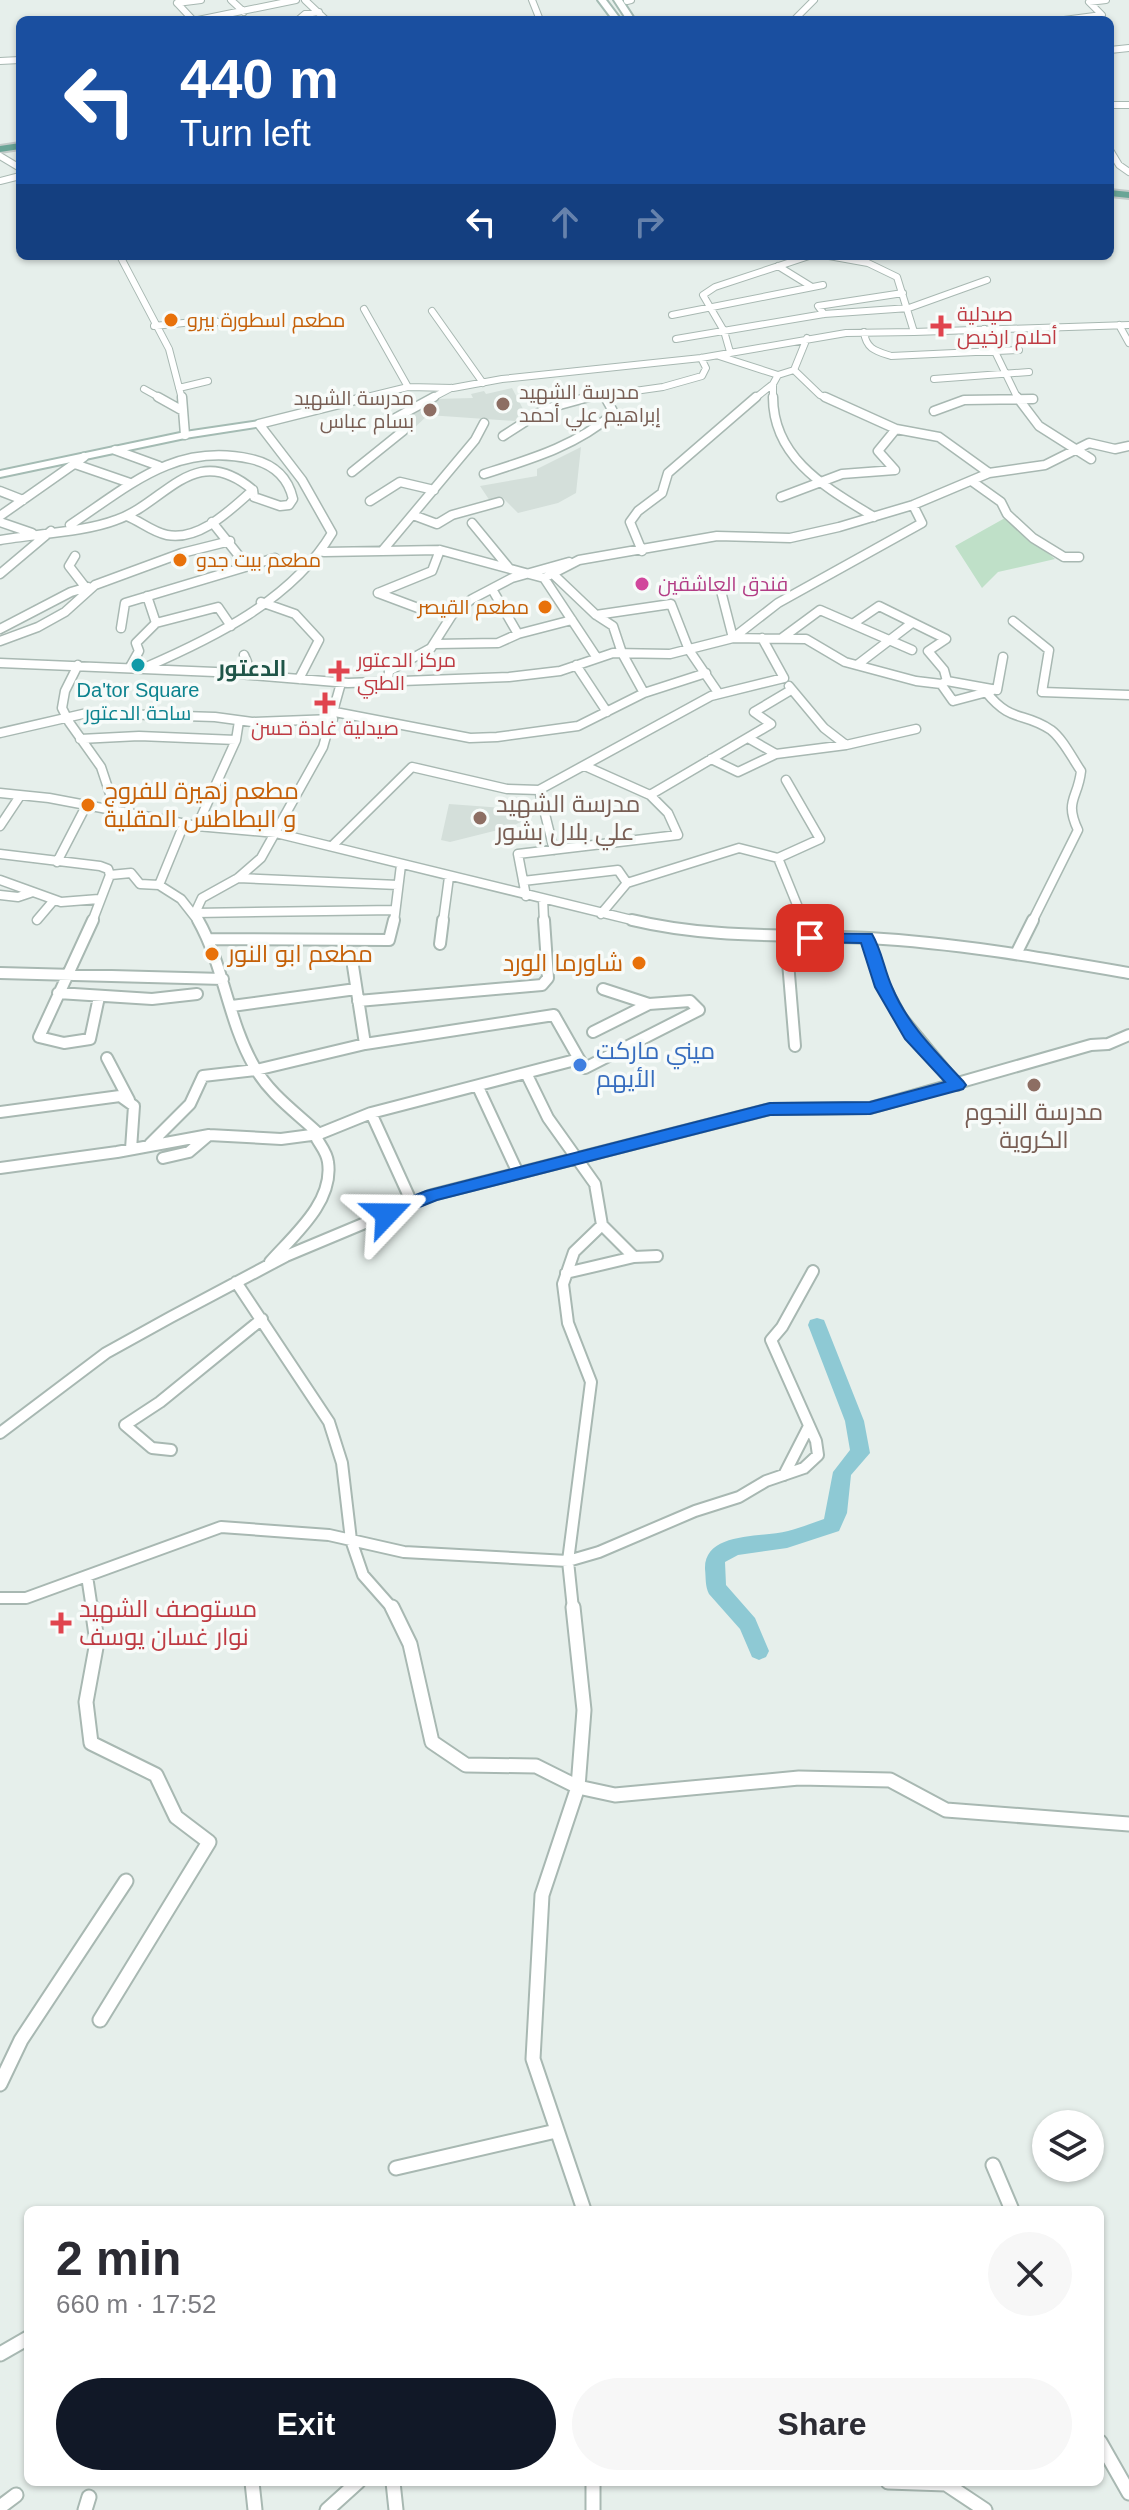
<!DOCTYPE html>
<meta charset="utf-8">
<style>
:root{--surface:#fff;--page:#f7f7f7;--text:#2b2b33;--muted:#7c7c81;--accent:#111827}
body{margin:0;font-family:Helvetica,Cairo,sans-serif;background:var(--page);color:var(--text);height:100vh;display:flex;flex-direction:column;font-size:30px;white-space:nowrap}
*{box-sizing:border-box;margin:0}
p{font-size:26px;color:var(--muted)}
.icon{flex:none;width:44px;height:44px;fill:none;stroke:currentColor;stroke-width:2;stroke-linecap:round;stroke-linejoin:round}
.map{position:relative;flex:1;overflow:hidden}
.sheet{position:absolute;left:24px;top:2206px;width:1080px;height:280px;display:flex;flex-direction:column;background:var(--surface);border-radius:12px;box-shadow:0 2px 6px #0004}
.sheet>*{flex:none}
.hud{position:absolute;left:16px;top:16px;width:1098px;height:244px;border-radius:12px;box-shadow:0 2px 6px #0004;background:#1a4fa0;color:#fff;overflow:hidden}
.controls{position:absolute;left:1032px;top:2110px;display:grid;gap:16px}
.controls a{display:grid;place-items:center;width:72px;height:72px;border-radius:50%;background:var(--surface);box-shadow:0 2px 6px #0004;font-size:40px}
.pin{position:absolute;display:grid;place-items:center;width:68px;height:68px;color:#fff;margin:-34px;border-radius:16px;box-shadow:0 4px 12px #0006}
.me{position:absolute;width:88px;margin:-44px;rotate:67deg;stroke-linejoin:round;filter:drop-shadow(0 0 6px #0008)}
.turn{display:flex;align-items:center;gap:28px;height:168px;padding:0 32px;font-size:36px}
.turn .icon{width:104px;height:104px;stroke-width:2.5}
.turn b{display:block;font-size:56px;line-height:68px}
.lanes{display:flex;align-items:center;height:76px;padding:0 32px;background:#0003;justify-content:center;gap:40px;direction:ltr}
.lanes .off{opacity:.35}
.round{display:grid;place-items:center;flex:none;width:84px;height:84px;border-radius:42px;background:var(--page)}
.summary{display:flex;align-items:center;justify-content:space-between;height:136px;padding:0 32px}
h1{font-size:48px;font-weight:600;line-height:60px}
.action{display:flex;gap:16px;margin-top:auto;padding:16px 32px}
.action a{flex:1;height:92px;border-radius:48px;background:var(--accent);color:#fff;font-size:32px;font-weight:600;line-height:92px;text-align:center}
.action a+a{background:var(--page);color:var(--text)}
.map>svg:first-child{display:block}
.built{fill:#d4dfda}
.green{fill:#bfe0c8}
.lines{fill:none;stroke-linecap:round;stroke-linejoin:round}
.river{fill:#8ec9d4;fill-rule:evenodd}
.street-far3-casing{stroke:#a8b8b2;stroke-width:8}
.street-far2-casing{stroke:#a8b8b2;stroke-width:11}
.street-far1-casing{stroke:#a8b8b2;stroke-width:14}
.street-casing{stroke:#a8b8b2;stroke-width:17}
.secondary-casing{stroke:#a4bbb3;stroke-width:4}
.primary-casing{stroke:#c2cac8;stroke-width:4}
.street-far3{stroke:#fff;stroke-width:6}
.street-far2{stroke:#fff;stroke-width:8}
.street-far1{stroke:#fff;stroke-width:10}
.street{stroke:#fff;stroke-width:13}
.secondary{fill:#fff;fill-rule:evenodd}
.primary{fill:#6aa596;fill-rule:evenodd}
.route{fill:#1a73e8;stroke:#114b97;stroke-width:2}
.food-dot{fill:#e8710a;stroke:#f7fbf9;stroke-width:3}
.health-dot{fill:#e0444e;stroke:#f7fbf9;stroke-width:3}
.education-dot{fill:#8d6e63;stroke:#f7fbf9;stroke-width:3}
.hotel-dot{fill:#d1479c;stroke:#f7fbf9;stroke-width:3}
.culture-dot{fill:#0f9aa8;stroke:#f7fbf9;stroke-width:3}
.shop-dot{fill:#3f7fe0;stroke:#f7fbf9;stroke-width:3}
.labels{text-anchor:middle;stroke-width:7;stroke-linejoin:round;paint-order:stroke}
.far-health-label{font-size:20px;fill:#be3a42;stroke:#f7fbf9;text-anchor:start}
.far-food-label{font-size:20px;fill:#c56008;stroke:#f7fbf9;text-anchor:start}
.far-education-label{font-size:20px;fill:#785e54;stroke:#f7fbf9;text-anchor:start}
.far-hotel-label{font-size:20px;fill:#b23c85;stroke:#f7fbf9;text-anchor:start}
.far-culture-label{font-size:20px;fill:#0d838f;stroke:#f7fbf9}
.far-neighbourhood-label{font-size:22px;font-weight:bold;fill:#1f5548;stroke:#f7fbf9}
.food-label{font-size:24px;fill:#c56008;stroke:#f7fbf9;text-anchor:start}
.education-label{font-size:24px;fill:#785e54;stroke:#f7fbf9;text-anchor:start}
.shop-label{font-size:24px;fill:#366cbe;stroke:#f7fbf9;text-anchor:start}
.health-label{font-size:24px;fill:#be3a42;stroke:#f7fbf9;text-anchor:start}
</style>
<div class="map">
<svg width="1129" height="2510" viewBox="0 0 1129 2510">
<rect width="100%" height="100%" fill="#e6efeb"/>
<path class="built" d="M512,388L523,409L515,421L428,415L412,430L390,422L434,399L473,398L471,394L484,391L486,394Z
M581,447L576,493L558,503L518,513L503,498L490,501L480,486L537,476V469Z
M449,804L532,810L536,815L510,827L450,842L441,840Z"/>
<path class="green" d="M1005,518L1055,559L998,572L982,588L955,546Z"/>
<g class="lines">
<path class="river" d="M817,1318L824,1320L826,1325L864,1421L870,1453L851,1475L847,1513L839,1531L787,1548L738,1555L725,1562L726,1585L755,1618L769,1651L766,1657L759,1660L752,1657L740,1629L709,1594C705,1586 706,1578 705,1569C704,1531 762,1538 788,1531C800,1528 812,1523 824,1519L833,1472L850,1450L845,1421L808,1325L810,1320Z"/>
<g class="street-far3-casing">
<path id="street-far3" d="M231,0L244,12
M305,0L326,20
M532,0L540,20
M627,1L631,0
M177,3L201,0
M177,3L193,20
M198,20L296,0
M298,20L305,14L319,12
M794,20L814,0
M1064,20L1102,15L1089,2L1106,0
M1110,50L1129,48
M0,61L20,60
M1110,105H1129
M1110,150L1119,165L1129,172
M0,156L20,168
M0,181L20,176
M120,256L169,349L182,399
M829,256L868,263L897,277L914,332L1129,325
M778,266L812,287
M364,309L408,387
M432,311L483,383
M824,314L818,306L903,293
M672,315L823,285
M1119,325L1129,343
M154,326L213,320L220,323
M984,329L1018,399
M864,332C866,349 876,351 891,356L1019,350
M676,339L824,314L909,308L987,280
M730,352L724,331L703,295L715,287L809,256
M719,356L778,375
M794,370L820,395L829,399
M934,379L1029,372
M179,388L208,381
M144,389L162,399
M604,395L606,399
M359,399L408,387L453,388L502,379L701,358L846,333L914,332
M430,399L451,388
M578,399L663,387L702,376L706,368L701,358
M754,399L773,384L778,375L794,370L807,338
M773,399V384
M1025,399H1033"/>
</g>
<g class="street-far2-casing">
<path id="street-far2" d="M158,397L183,411
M182,397L185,435
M773,397C773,459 827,488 874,517
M825,397L896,429L939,437L989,473
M1017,397L1039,426L1091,459
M934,411L964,400L1033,399
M503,436L545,409L589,397
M115,450L159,466
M75,464L130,483
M352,472L403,431L388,422L434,397
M484,474C531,459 576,446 614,413L605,397
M973,482L1001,502L1007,514L1033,538L1064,557H1079
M0,491L23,500
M781,497L842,474L895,470L878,451L896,429
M370,501L400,482L434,490
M413,515L437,524L452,515L499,502
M0,516L84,457
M0,522L32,533
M212,522L247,566
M472,523L509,568
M70,525C129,486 175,442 251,459C273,464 288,477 293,499L289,505L280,506L254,497L253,490
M0,540C34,534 85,532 116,520C166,503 194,440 253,490C230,510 200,541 167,535C152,532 140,521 127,516
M383,550L475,440L484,423
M642,551L630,522L638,511L662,493L668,473L756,397
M324,552L440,550L544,578L579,560L717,536L790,538L839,527L913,505L989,473L1045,465L1089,443L1115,449L1129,446
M75,556L69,566L86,588
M0,574L51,531
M554,575L596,615L671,604L689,650L719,694
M544,578L597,658
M492,589L518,634
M721,591L733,638L806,639L845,662L916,681L941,684L947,681
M378,593L418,608H459
M378,593L432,571L440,550
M261,602L295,614L319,640L299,679
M1013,621L1049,650L1042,692L1129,695
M156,623L218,607L231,626
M854,623L879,606L946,639L928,651L944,670L947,681L997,690
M121,628L125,603L275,558
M0,629L71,592L88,587
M782,638L820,610L912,650
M0,641L38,627L65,612L95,585L182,553L230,541
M435,644L498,643L518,634L572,620
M0,663L215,672L348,683L509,677L560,671L613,653L670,654L733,638L778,603L922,523L913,505
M78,665L65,691L62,708L69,722L101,767L116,812
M576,665L607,712
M857,665L912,623
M130,667L139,651L136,643L156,623L147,596
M144,668C213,638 292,600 332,533L302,480L259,424L367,397
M242,674L247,662L244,655
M388,681L389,671L431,648L452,615L472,599L512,578L569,562
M941,684L953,701L991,691
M789,686L824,728L846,745L916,729
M997,690L1003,657
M986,692C1012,724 1023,711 1051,730C1063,739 1072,758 1081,771C1078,799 1064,800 1078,830L1032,922
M644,693L706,673
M335,712L470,738L497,737L578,726L644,693L622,653L613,626L596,615
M0,733L87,713L215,717L252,722L333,719
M80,739L139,736L236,740
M776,754L846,745
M711,759L738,772L776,754L748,738
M585,766L650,795L771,724L754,712L791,690
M786,780L820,839L778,858L804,922
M0,793L49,798L197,826L276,833L640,922
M184,824L159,885L181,899L199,922
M0,826L20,796
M197,826L236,740L239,721
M332,846L412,767L507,789L539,790
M554,850L539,790L711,696L784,678L762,638
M0,854L100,866L108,869L110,875L131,873L140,884L159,885
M57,862L86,806
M238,878L398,885
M0,880L61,902L99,899
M523,881L618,870L627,883
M0,895L18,897L30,893
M526,896L518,854L678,835L668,813L650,795
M543,899L544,922
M195,913L202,898L238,878L261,858L323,747L341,683
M195,913L395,910
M601,914L627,883L739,848L778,858
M37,920L54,900
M92,922L110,875
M394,922L401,865
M443,922L449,877"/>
</g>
<g class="street-far1-casing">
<path id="street-far1" d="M93,920L39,1037L64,1043L90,1039L99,997
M198,920C224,966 228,1021 254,1066C269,1094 297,1113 319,1134L317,1139C321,1146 327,1153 328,1162C334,1202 294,1235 270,1262
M632,920C711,939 789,934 869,938C957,943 1042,958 1129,973
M803,920L810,938
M786,938L795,1046
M866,938L883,984L901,1017L957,1085
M208,939L389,940L394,920
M440,944L443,920
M1016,954L1033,920
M353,966L365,1044
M0,973L223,979
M603,989L649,1004
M58,993L152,999L197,994
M358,1001L542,985L548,978L544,920
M232,1006L356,989
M107,1058L129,1100
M527,1075L548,1118L595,1184L602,1225L574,1252L563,1284L568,1323L591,1382L568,1561L573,1609
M478,1087L518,1173
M0,1112L120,1096L134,1106L131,1149
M371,1113L412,1203
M150,1144L190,1104L203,1076L256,1070L365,1044L554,1015L579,1059
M163,1158L189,1152L209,1135
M0,1168L117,1152L209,1135L281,1139L319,1134L371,1113L579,1059L585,1068L699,1010L690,1001L649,1004L593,1032
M634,1257L657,1256
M566,1273L634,1257L602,1225
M236,1282L329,1422L342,1463L351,1540L363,1575L393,1609
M0,1433L106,1353L171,1317L286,1256L432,1195L770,1109L870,1108L1091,1045L1108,1044L1129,1035
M171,1450L152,1448L125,1425L160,1402L262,1319
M784,1475L808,1428
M87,1576L92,1609
M0,1598H26L221,1527L329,1535L404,1552L568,1561L599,1552L695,1511L739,1497L766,1481L804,1468L818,1455L816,1441L771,1340L782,1327L813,1271"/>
</g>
<g class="street-casing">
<path id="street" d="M92,1607L97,1642L86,1702L91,1743L156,1775L176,1817L209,1842L100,2020
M392,1607L410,1644L432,1742L466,1765L536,1766L578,1787L615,1795L799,1778L890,1780L946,1810L1129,1824
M573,1607L584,1710L578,1787L542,1895L533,2059L584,2210
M0,2084L21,2040L126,1881
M993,2165L1012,2210
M396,2168L556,2131
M0,2354L28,2338
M1100,2442L1129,2493
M252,2482L255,2510
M393,2482L396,2510
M593,2482V2510
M888,2482L946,2484L985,2510
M0,2507L16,2495
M85,2510L89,2497
M327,2510L358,2482"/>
</g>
<g class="secondary-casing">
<path id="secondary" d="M598,0H606L621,20H613Z
M614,0H622L635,20H627Z
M259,421L264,424L262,426L185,438L0,477V471L185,432Z"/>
</g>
<g class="primary-casing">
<path id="primary" d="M20,143V149L0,152V146Z
M1110,190L1129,192V198L1110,196Z"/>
</g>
<use href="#street-far3" class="street-far3"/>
<use href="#street-far2" class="street-far2"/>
<use href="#street-far1" class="street-far1"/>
<use href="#street" class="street"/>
<use href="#secondary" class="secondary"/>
<use href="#primary" class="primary"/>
</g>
<path class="route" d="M810,933L872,934C882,951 884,969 892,987C907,1024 936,1052 963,1081L966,1085L963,1089L870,1114L770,1115L437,1200L387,1220L380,1218L378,1214L380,1209L426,1191L770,1103L870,1102L945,1082L905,1039L875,987L861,943L804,942L802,938Z"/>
<g class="food-dot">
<circle cx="171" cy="320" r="8"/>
<circle cx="180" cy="560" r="8"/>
<circle cx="545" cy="607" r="8"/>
<circle cx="88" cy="805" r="8"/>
<circle cx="212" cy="954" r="8"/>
<circle cx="639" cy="963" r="8"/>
</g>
<g class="health-dot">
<path d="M937 314h8v8h8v8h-8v8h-8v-8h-8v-8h8z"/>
<path d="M335 659h8v8h8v8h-8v8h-8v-8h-8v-8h8z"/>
<path d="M321 691h8v8h8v8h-8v8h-8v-8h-8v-8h8z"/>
<path d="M57 1611h8v8h8v8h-8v8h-8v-8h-8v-8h8z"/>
</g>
<g class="education-dot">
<circle cx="503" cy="404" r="8"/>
<circle cx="430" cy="410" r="8"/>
<circle cx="480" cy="818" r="8"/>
<circle cx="1034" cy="1085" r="8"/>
</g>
<circle class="hotel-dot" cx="642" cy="584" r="8"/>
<circle class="culture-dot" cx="138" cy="665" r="8"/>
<circle class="shop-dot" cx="580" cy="1065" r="8"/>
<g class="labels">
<g class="far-health-label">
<text x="957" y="321">صيدلية<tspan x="957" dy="23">أحلام ارخيص</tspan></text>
<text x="357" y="667">مركز الدعتور<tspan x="357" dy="23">الطبي</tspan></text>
<text x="325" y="735" text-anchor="middle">صيدلية غادة حسن</text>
</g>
<g class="far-food-label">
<text x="187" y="327">مطعم اسطورة بيرو</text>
<text x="196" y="567">مطعم بيت جدو</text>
<text x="529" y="614" text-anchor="end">مطعم القيصر</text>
</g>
<g class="far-education-label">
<text x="519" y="399">مدرسة الشهيد<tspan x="519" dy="23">إبراهيم علي أحمد</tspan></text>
<text x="414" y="405" text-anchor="end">مدرسة الشهيد<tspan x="414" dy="23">بسام عباس</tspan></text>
</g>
<g class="far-hotel-label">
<text x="658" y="591">فندق العاشقين</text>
</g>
<g class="far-culture-label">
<text x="138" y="697">Da'tor Square<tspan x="138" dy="23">ساحة الدعتور</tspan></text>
</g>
<g class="far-neighbourhood-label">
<text x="252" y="676">الدعتور</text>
</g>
<g class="food-label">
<text x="104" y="799">مطعم زهيرة للفروج<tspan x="104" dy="28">و البطاطس المقلية</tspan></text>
<text x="228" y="962">مطعم ابو النور</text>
<text x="623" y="971" text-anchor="end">شاورما الورد</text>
</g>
<g class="education-label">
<text x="496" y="812">مدرسة الشهيد<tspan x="496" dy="28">علي بلال بشور</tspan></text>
<text x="1034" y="1120" text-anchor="middle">مدرسة النجوم<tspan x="1034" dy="28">الكروية</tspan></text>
</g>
<g class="shop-label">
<text x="596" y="1059">ميني ماركت<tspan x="596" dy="28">الأيهم</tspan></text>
</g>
<g class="health-label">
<text x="79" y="1617">مستوصف الشهيد<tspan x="79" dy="28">نوار غسان يوسف</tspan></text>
</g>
</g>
</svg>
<div class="controls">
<a><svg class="icon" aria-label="layers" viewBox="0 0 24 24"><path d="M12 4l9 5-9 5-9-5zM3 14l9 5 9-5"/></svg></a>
</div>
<div class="pin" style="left:810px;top:938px;background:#d93025"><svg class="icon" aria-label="arrive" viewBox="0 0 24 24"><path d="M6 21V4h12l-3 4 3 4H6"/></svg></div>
<svg class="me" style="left:387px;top:1214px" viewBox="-20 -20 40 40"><path d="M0-17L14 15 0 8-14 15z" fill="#1a73e8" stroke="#fff" stroke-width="4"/></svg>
<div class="hud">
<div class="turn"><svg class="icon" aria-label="left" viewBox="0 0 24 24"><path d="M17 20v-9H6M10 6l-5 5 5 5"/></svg><div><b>440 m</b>Turn left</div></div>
<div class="lanes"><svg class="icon" aria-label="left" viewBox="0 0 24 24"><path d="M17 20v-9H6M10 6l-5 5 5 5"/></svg><svg class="icon off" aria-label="ahead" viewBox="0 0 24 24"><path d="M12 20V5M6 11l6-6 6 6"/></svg><svg class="icon off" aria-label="right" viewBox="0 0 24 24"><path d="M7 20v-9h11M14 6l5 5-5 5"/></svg></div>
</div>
<section class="sheet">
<div class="summary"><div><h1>2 min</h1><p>660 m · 17:52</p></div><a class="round"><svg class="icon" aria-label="close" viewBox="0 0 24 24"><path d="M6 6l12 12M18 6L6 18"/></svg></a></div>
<div class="action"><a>Exit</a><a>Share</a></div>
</section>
</div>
